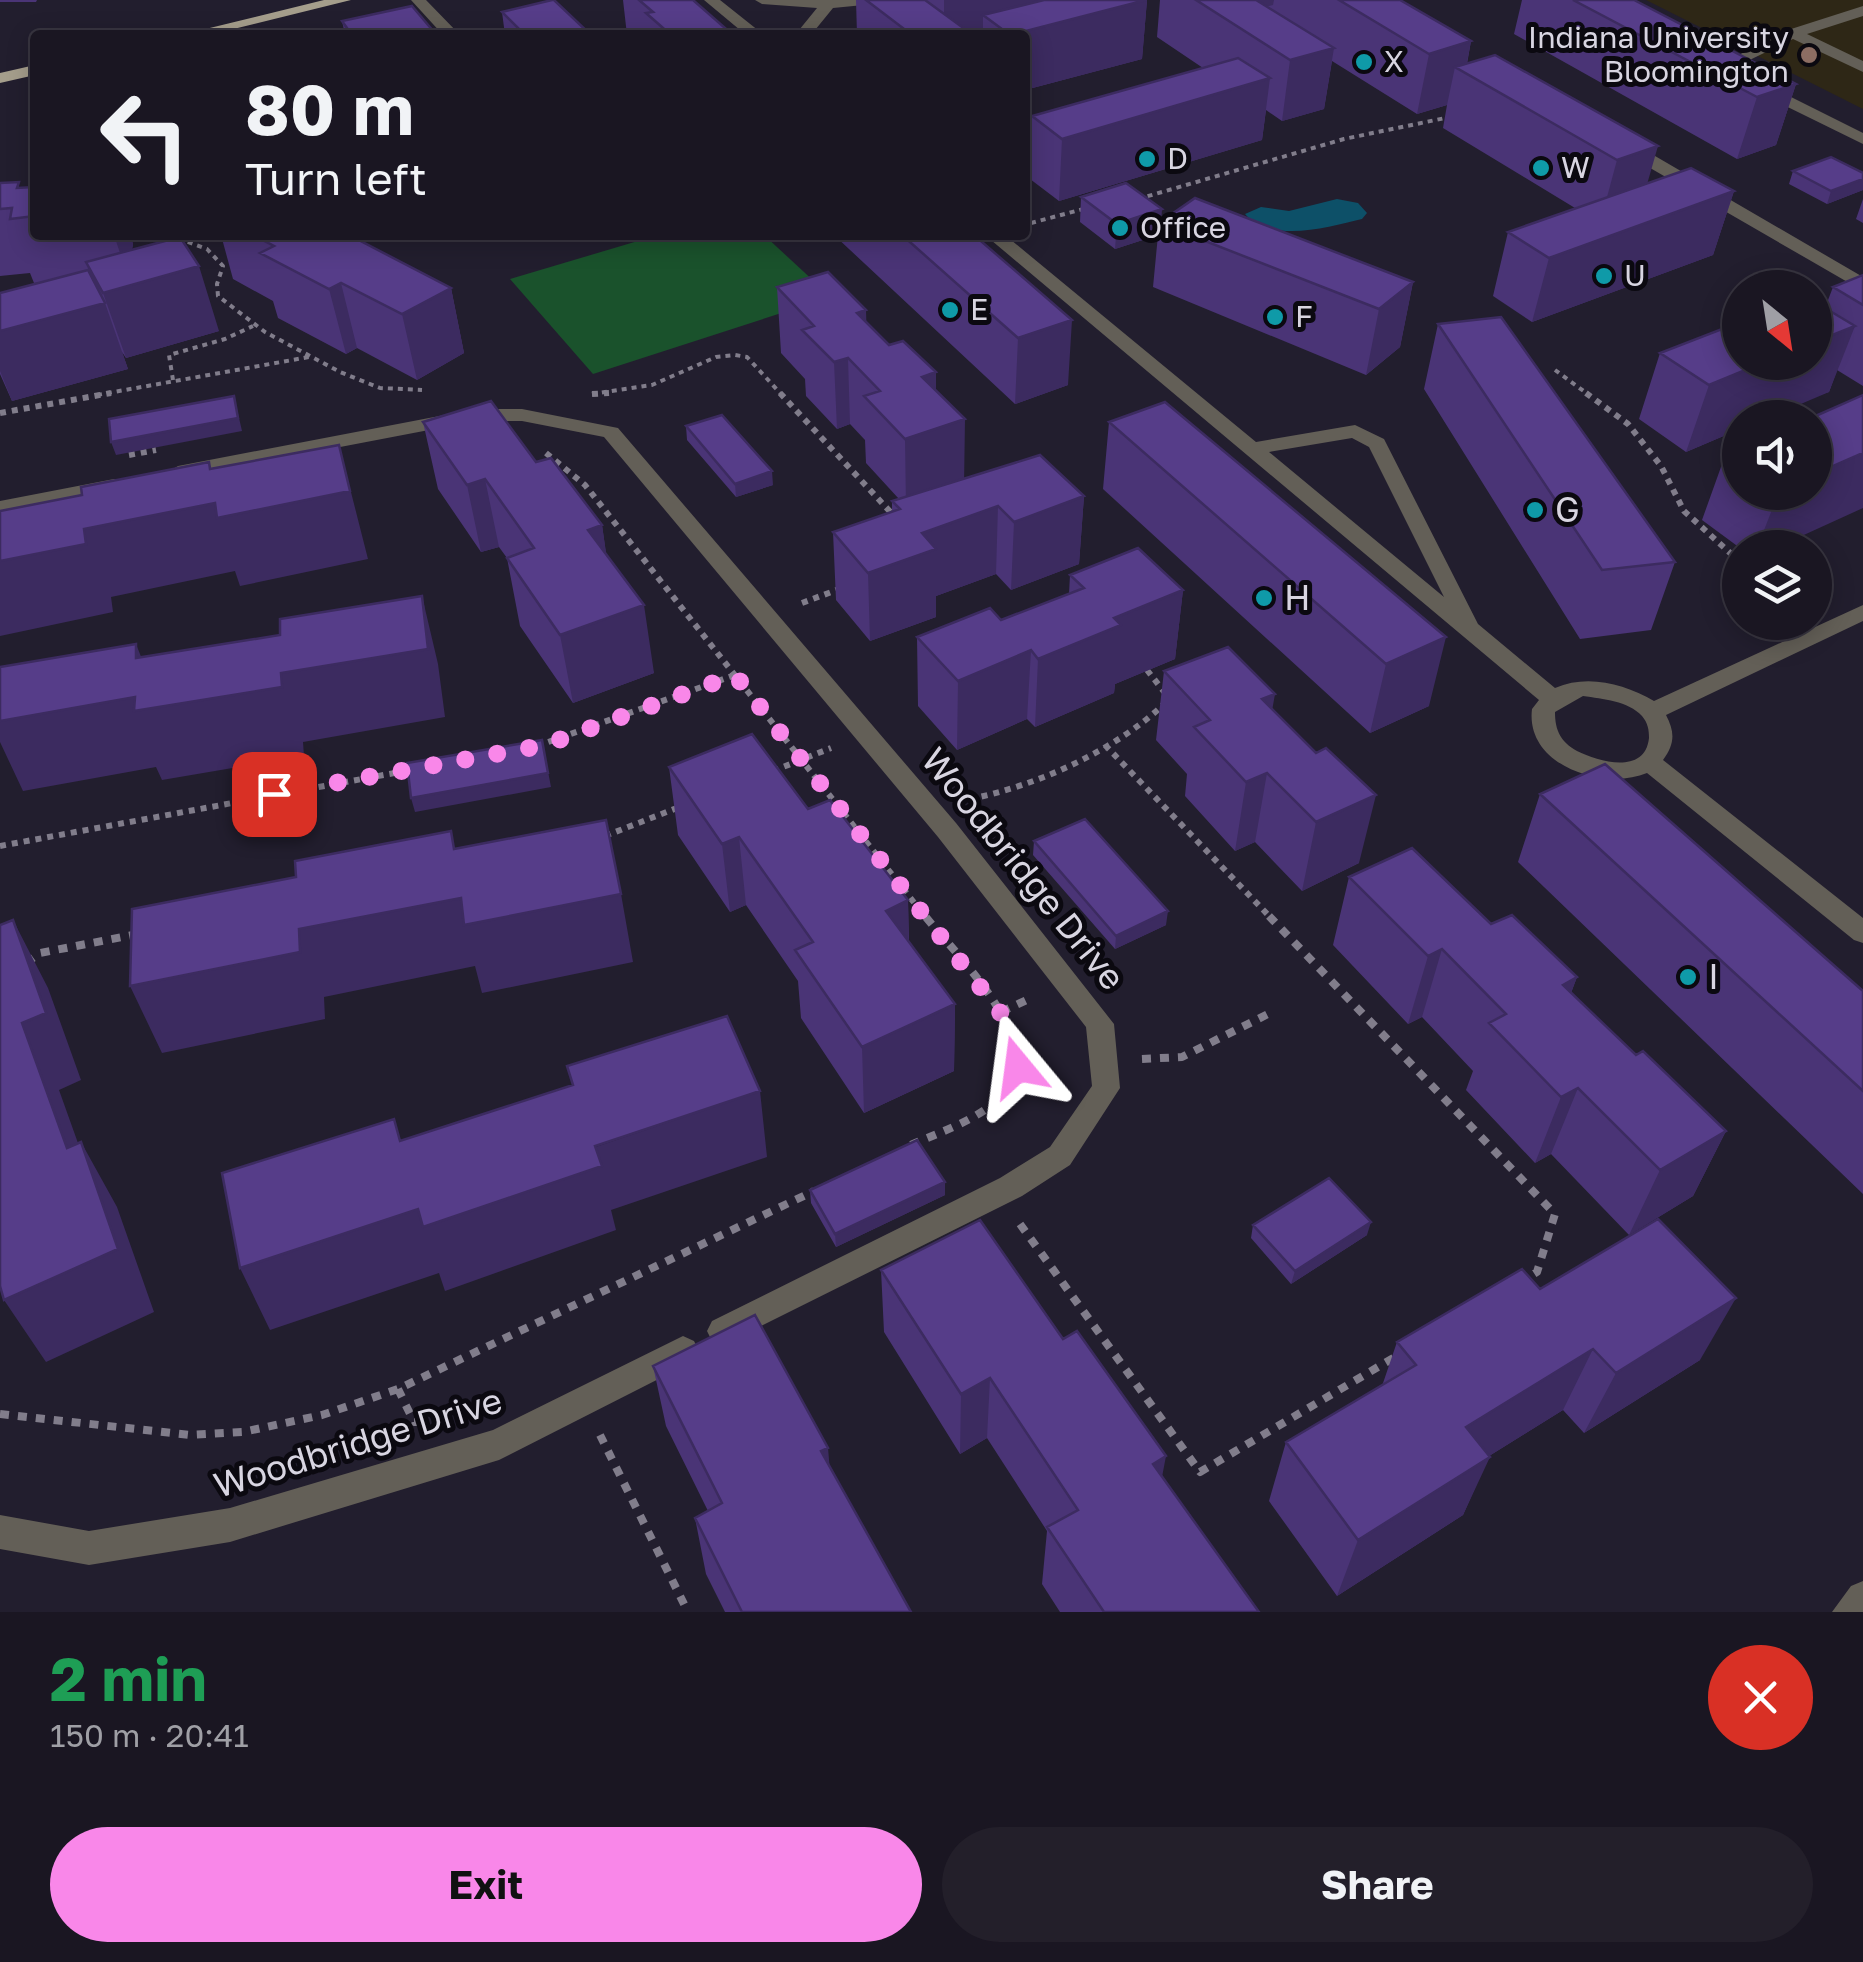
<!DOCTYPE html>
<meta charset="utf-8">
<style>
:root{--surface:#1a1622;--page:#231f2a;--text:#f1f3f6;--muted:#9f9fa5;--line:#383540;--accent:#f987e9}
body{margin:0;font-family:"Golos Text",sans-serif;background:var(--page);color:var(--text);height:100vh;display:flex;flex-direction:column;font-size:38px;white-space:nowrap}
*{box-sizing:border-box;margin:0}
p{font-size:32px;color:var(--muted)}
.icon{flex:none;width:55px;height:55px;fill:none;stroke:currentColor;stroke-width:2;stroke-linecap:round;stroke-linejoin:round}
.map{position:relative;height:1612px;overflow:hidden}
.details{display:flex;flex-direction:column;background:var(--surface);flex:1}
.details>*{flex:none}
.banner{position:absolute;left:30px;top:30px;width:1000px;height:210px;border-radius:10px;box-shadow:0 5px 25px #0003,0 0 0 2px var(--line);background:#1a1622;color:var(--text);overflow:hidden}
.needle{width:65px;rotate:150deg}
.buttons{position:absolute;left:1722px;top:270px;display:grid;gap:20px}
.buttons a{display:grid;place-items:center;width:110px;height:110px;border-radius:50%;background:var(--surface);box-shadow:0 5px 25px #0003,0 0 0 2px var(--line);font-size:50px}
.pin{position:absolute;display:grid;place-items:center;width:85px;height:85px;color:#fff;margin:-42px;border-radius:20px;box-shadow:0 5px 15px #0006}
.me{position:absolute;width:110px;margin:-55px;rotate:344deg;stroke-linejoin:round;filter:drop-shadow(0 0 8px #0008)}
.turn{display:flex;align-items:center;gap:35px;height:210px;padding:0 50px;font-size:45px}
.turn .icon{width:130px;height:130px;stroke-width:2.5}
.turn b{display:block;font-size:70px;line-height:85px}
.round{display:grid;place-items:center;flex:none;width:105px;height:105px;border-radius:52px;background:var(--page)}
.head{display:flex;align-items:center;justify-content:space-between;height:170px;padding:0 50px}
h1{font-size:60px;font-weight:700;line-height:75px;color:#1e9e55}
.primary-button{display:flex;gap:20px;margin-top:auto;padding:20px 50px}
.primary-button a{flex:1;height:115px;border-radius:60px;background:var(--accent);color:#111;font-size:40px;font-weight:700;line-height:115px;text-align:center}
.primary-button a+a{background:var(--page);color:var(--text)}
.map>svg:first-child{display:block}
.education{fill:#2e2716}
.green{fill:#1a522c}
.water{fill:#0d5068}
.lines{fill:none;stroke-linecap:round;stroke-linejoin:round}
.path-far2{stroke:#817d8b;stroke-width:4;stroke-dasharray:5 5;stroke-linecap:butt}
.path-far1{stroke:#817d8b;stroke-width:6;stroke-dasharray:6 6;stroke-linecap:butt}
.path{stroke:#817d8b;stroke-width:8;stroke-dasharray:9 9;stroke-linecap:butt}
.service{fill:#635f57;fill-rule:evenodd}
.minor{fill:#635f57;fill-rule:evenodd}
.primary{fill:#a59e8c;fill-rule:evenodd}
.wall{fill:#4a3476}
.shaded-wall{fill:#3c2b60}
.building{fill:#563d89;stroke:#3c2b60;stroke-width:2.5}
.route{stroke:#f987e9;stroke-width:18;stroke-dasharray:0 32.4}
.education-dot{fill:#8d6e63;stroke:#0b0910;stroke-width:4}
.culture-dot{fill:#0f9aa8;stroke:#0b0910;stroke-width:4}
.labels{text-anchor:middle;stroke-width:10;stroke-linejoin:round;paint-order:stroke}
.far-poi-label{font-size:30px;fill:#d8d5e1;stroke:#0b0910;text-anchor:start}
.poi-label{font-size:35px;fill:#d8d5e1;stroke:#0b0910;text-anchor:start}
.street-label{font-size:35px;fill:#d8d5e1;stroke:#0b0910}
</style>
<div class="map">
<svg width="1863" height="1612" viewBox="0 0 1863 1612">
<rect width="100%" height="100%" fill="#221e2e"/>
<path class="education" d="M1646,0H1863V109Z"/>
<path class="green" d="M658,235H764L831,297L593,374L510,279Z"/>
<path class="water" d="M1337,199L1358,203L1367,213L1362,219C1329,227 1271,244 1245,214L1261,207L1289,211Z"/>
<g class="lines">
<path class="path-far2" d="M1138,199L1344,139L1450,117
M1031,223L1087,208
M169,235L207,249L223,266L217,284L218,296L265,332L340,372L380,388L422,390
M1555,370L1589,395
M173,380L169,355L225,339L253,326
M592,394L652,385L716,357L735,355L747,357L782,395
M97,395L309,357"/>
<path class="path-far1" d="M780,393L896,518
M1586,393L1628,424L1661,466L1684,511L1740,562
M592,394L609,393
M0,413L111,393
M546,453L585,485L927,919
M129,455L156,450
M802,603L842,588
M1147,670L1165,693
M1105,745L1272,919
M537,746L735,675
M773,771L831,748
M970,799C1036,786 1114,751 1163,705
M605,836L682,806
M0,846L416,769"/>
<path class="path" d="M1269,916L1555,1214L1537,1272L1526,1279
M26,963L40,953L138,934
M1001,1012L1031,998
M1142,1059L1182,1057L1272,1012
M911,1145C942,1131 982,1119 1005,1092C1048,1042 956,955 925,916
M1020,1224L1200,1472L1395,1357
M398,1389L414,1422H421
M0,1414L190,1435L243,1432L322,1415L398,1389L814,1191
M600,1435L688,1612"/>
<path class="service" d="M411,0H426L460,35H443Z
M704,0H720L764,35H746Z
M755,0H881L874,4L833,8L811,35H795L817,8L762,4Z
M1863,6V16L1807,34L1863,61V72L1793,39L1727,71L1713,68L1788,30Z
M1619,142H1631L1863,277V291L1619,150Z
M985,235H1005L1256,442L1355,425L1384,439L1478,624L1555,688C1588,674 1624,684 1654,701L1863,605V621L1666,715C1675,732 1675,744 1663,760L1863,918V943L1854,940L1647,773C1604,791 1525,766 1532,709L1539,700ZM1352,438L1369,447L1444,597L1269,452ZM1583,696C1603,699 1628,701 1642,716C1648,723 1649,730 1649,738C1645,775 1599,762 1577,751C1561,742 1555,731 1555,712Z
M1863,1581V1612H1832L1851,1586Z"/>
<path class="minor" d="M1755,85H1767L1863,133V144L1755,91Z
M476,409H522L618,428L956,823L1114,1024L1120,1088L1070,1165L1022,1196L723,1345L712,1341L707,1331L712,1321L1000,1178L1050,1147L1092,1086L1086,1027L938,837L604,437L522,421H476L178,478L168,472L178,466Z
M114,479L121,481L125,485L121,489L0,515V501Z
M683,1336L694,1341L699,1351L694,1361L499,1460L230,1542L89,1565L0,1549V1515L89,1531L230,1508L493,1430Z"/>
<path class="primary" d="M324,0H351L209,35H181Z
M35,65V75L0,83V73Z"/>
</g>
<path class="wall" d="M0,0H37L36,2H0Z
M623,0H693L733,35H627Z
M856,0H1147L1142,59L1025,90V35H857Z
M1160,0H1400L1471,41L1467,64L1495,55L1647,183L1734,191L1713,255L1532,322L1493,296L1508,232L1575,208L1443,128L1447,105L1417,114L1332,61L1324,109L1282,121L1266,110L1262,140L1059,201L1030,179L1032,116L1203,68L1157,37Z
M1522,0H1634L1796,84L1776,145L1737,159L1514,34Z
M502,12L591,35H505Z
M342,21L435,35H345Z
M1793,171L1863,173V190L1827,204L1789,184Z
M0,183L22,188L35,187V235H130L133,244L132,250L219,331L126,358L122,352L128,369L12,401L0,374V331L44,282L34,283L30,273L0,276Z
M1081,197L1161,221L1413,282L1400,347L1366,375L1153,287L1158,235L1115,249L1080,222Z
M1863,199V223L1856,219Z
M221,235H349L451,288L464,353L417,380L357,348L346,354L278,318L273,301L233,279Z
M834,235H974L1068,385L1015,404Z
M1863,275V386L1837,370L1829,392L1740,418V429L1686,452L1639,419L1660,353L1825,308L1833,287Z
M777,287L889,345L936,372V391L964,479L1084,496L1079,564L1011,590L996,574L936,596V617L870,641L836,600L833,532L892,511V501L899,499L866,463L865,440L850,424L837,429L806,396L805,379L781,353Z
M1438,324L1675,562L1651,630L1580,639L1424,389Z
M1165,402L1429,706L1370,733L1103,489L1109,422Z
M423,422L536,462L602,525L606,554L654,673L573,703L520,626L507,558L499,547L481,552L438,489Z
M686,426L773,485L736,497L687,440Z
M1740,447V492H1815L1775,548H1740L1702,520L1726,453Z
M1070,575L1183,590L1175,659L1115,684L1114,693L1035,727L1027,719L957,750L918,706L917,637L1001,620L1069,594Z
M1164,671L1272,709L1359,863L1302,891L1255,842L1235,851L1185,796L1187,774L1156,740Z
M669,767L808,809L908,900L909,942L955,1004L954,1071L864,1113L801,1018L798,981L746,905L730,912L678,835Z
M1540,794L1863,991V1194L1518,862Z
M1034,841L1166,925L1115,949L1033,855Z
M1349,877L1491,924L1577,977L1571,993L1636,1055L1726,1131L1693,1196L1629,1235L1551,1154L1535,1163L1466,1090L1473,1071L1422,1017L1408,1024L1333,945Z
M810,1190L945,1195L836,1247L811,1203Z
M1253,1225L1367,1235L1291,1284L1251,1238Z
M881,1270L1063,1339L1259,1612H1060L1042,1584L1047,1531L987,1438L960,1454L884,1332Z
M1540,1289L1700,1360L1584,1433L1563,1410L1489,1456L1463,1515L1337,1596L1269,1501L1286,1442L1382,1386L1397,1342Z
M653,1366L830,1467L911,1612H725L706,1574L695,1518L708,1511L666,1426Z"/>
<path class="shaded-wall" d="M944,0H1062L983,15V35H944Z
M1147,0L1142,59L1025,90V35H1010Z
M1254,0H1274L1273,5L1253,10Z
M1471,41L1465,73L1455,67L1447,105L1417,114L1429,54Z
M1334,48L1324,109L1282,121L1290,60Z
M1270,78L1262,140L1059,201L1062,139Z
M1796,84L1776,145L1737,159L1757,97Z
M1658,146L1640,209L1600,223L1617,160Z
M1863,179V190L1827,204L1831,191Z
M1734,191L1713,255L1532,322L1549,258Z
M1162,209L1161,224L1159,223L1158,235L1115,249L1117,224Z
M114,235H130L133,244L127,274Z
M199,266L219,331L126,358L103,293Z
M1413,282L1400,347L1366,375L1379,309Z
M341,283L357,348L346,354L329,289Z
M451,288L464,353L417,380L402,314Z
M105,303L128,369L12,401L0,371V331Z
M866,310L868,376L857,313Z
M1072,320L1068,385L1015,404L1018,338Z
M1855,326L1829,392L1768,418H1740V429L1686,452L1709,385L1765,362H1815V342Z
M848,358L850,424L837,429L834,362Z
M936,372V429L965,419L964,486L906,507L905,439L922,377Z
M234,396L242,431L116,455L111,442Z
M339,445L368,559L240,586L235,571L111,597L113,612L0,636V561L210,469L209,462L227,516Z
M1863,453V508L1775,548H1757L1779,492H1815V474Z
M772,471L773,485L736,497L735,484Z
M485,479L499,547L481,552L467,485Z
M1084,496L1079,564L1011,590L1014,522Z
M998,506L996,574L936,596V617L870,641L868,573L922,533Z
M602,525L612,593L588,530Z
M1183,590L1175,659L1115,684L1114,693L1035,727L1038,659L1114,618Z
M422,596L438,664L445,717L303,742L304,756L162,780L156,767L23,791L0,742V721L135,697L136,644L161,707L281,673Z
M644,605L654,673L573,703L560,635Z
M1446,637L1429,706L1370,733L1386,664Z
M1031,650L1027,719L957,750L958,681Z
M1275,694L1263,762L1262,699Z
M542,740L551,787L415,812L411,798Z
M1267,773L1255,842L1235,851L1246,782Z
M1376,795L1359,863L1302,891L1316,822Z
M739,837L746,905L730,912L722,844Z
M621,894L633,962L482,993L475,966L324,997L325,1019L162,1053L130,986L299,929L461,898Z
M908,900L909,968L886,911Z
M1168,911L1166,925L1115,949L1116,936Z
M13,920L48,988L81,1080L59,1090L103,1213L67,1148L22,1023Z
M1442,949L1422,1017L1408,1024L1428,956Z
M1577,977L1551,1045L1563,985Z
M955,1004L954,1071L864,1113L862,1047Z
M1578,1088L1551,1154L1535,1163L1561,1097Z
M760,1091L767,1157L611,1210L616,1230L445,1291L439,1273L270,1330L240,1268Z
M1726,1131L1693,1196L1629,1235L1660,1170Z
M81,1142L117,1207L154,1312L46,1362L4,1300Z
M945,1182V1195L836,1247L835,1234Z
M1371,1222L1367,1235L1291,1284L1295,1271Z
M1736,1298L1700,1360L1584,1433L1616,1373Z
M1593,1349L1563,1410L1441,1486L1466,1427Z
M990,1378L987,1438L960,1454L961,1394Z
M828,1448L833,1506L821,1451Z
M1166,1456L1155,1514L1153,1464Z
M1490,1457L1463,1515L1337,1596L1358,1540Z"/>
<path class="building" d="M552,0H554L591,35H525L502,12Z
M639,0H693L733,35H671L646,13L653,12Z
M866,0H925L973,35H912Z
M1044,0H1146L1010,35L983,15Z
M1196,0H1256L1334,48L1290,60Z
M1339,0H1400L1471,41L1429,54Z
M1573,0H1634L1796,84L1757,97Z
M412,6L434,32L420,35H352L342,21Z
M1495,55L1658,146L1617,160L1455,67Z
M1238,58L1270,78L1062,139L1032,116Z
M1831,157L1863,173V179L1831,191L1793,171Z
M1691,168L1734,191L1549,258L1508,232Z
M19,182L17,188L35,187V216L10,219L12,208L0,209V183Z
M1126,183L1162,209L1117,224L1081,197Z
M1195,198L1413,282L1379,309L1159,223Z
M253,235H349L451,288L402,314L341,283L329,289L260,253L274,246Z
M902,235H974L1072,320L1018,338Z
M180,237L199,266L103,293L86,262Z
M88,270L105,303L0,331V293Z
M828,272L866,310L857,313L889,345L903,341L936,372L922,377L965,419L905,439L864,396L880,391L848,358L834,362L802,330L814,326L777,287Z
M1863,275V305L1833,287Z
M1815,302L1855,326L1815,342Z
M1501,317L1675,562L1602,570L1438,324Z
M1740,322V362H1765L1709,385L1660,353Z
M1863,395V453L1815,474V418H1811Z
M234,396L238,418L111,442L109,419Z
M491,401L536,462L551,458L602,525L588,530L644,605L560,635L507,558L534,548L485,479L467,485L423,422Z
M1165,402L1446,637L1386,664L1109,422Z
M722,415L772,471L735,484L686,426Z
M339,445L350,491L217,518L215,503L84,529L86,544L0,561V511L82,495L81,487L209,462L210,469Z
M1740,447V462L1726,453Z
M1040,455L1084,496L1014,522L998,506L922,533L936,549L868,573L833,532L900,509L892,501Z
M1138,548L1183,590L1114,618L1121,625L1038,659L1031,650L958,681L917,637L990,608L1001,620L1084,588L1070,575Z
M422,596L428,649L281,673L282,687L134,711L135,697L0,721V667L136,644V658L280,635V619Z
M1228,647L1275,694L1262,699L1316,753L1326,748L1376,795L1316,822L1267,773L1246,782L1194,727L1210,720L1164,671Z
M752,734L808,809L830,800L908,900L886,911L955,1004L862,1047L795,950L813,942L739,837L722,844L669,767Z
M542,740L548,773L411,798L407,763Z
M1605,764L1863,991V1091L1540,794Z
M1085,819L1168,911L1116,936L1034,841Z
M606,820L621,894L464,925L461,898L299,929L300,952L130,986L132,909L296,877L295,861L451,831L454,849Z
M1412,848L1491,924L1512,915L1577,977L1563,985L1636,1055L1643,1051L1726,1131L1660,1170L1578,1088L1561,1097L1489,1023L1506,1014L1442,949L1428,956L1349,877Z
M13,920L46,1013L22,1023L67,1148L81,1142L118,1249L4,1300L0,1286V925Z
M727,1016L760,1091L595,1146L602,1166L423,1227L418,1209L240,1268L222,1173L394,1119L400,1141L573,1085L567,1066Z
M917,1140L945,1182L835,1234L810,1190Z
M1329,1178L1371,1222L1295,1271L1253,1225Z
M1658,1219L1736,1298L1616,1373L1593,1349L1466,1427L1490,1457L1358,1540L1286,1442L1416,1365L1397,1342L1522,1269L1540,1289Z
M980,1220L1063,1339L1077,1331L1166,1456L1153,1464L1259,1612H1104L1047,1527L1078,1510L990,1378L961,1394L881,1270Z
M755,1315L828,1448L821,1451L911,1612H742L695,1518L722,1503L653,1366Z"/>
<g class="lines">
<path class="route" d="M274,794L545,745L735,675L1000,1012L1017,1051L1018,1067"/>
</g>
<circle class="education-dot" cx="1809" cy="55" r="10"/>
<g class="culture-dot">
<circle cx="1364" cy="62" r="10"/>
<circle cx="1147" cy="159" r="10"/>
<circle cx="1541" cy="168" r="10"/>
<circle cx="1120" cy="228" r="10"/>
<circle cx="1604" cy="276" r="10"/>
<circle cx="950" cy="310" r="10"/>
<circle cx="1275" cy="317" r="10"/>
<circle cx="1535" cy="510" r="10"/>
<circle cx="1264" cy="598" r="10"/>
<circle cx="1688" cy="977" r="10"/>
</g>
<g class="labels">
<g class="far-poi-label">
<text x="1789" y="48" text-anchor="end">Indiana University<tspan x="1789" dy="34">Bloomington</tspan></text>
<text x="1384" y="72">X</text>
<text x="1167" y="169">D</text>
<text x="1561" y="178">W</text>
<text x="1140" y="238">Office</text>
<text x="1624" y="286">U</text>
<text x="970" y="320">E</text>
<text x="1295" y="327">F</text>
</g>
<g class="poi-label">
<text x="1555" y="522">G</text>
<text x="1284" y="610">H</text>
<text x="1708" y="989">I</text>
</g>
<g class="street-label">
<text transform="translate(1023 869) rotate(51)" y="12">Woodbridge Drive</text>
<text transform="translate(358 1443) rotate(-17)" y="12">Woodbridge Drive</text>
</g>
</g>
</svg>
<div class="buttons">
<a><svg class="needle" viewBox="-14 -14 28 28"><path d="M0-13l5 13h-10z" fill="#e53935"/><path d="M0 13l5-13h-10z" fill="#9f9fa5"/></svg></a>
<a><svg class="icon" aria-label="sound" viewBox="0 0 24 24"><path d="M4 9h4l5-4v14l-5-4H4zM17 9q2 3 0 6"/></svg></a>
<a><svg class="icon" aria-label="layers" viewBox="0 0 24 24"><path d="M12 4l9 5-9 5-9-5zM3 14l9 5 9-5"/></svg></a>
</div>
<div class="pin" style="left:274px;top:794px;background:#d93025"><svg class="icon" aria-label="arrive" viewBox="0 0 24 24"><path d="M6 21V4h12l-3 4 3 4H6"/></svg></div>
<svg class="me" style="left:1018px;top:1067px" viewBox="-20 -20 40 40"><path d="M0-17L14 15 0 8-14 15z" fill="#f987e9" stroke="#fff" stroke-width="4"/></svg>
<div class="banner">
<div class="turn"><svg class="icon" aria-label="left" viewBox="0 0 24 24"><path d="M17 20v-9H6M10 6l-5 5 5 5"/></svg><div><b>80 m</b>Turn left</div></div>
</div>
</div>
<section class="details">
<div class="head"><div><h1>2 min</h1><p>150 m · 20:41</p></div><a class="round" style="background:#d93025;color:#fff"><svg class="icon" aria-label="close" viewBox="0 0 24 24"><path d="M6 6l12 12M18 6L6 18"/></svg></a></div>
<div class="primary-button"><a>Exit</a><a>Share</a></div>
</section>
